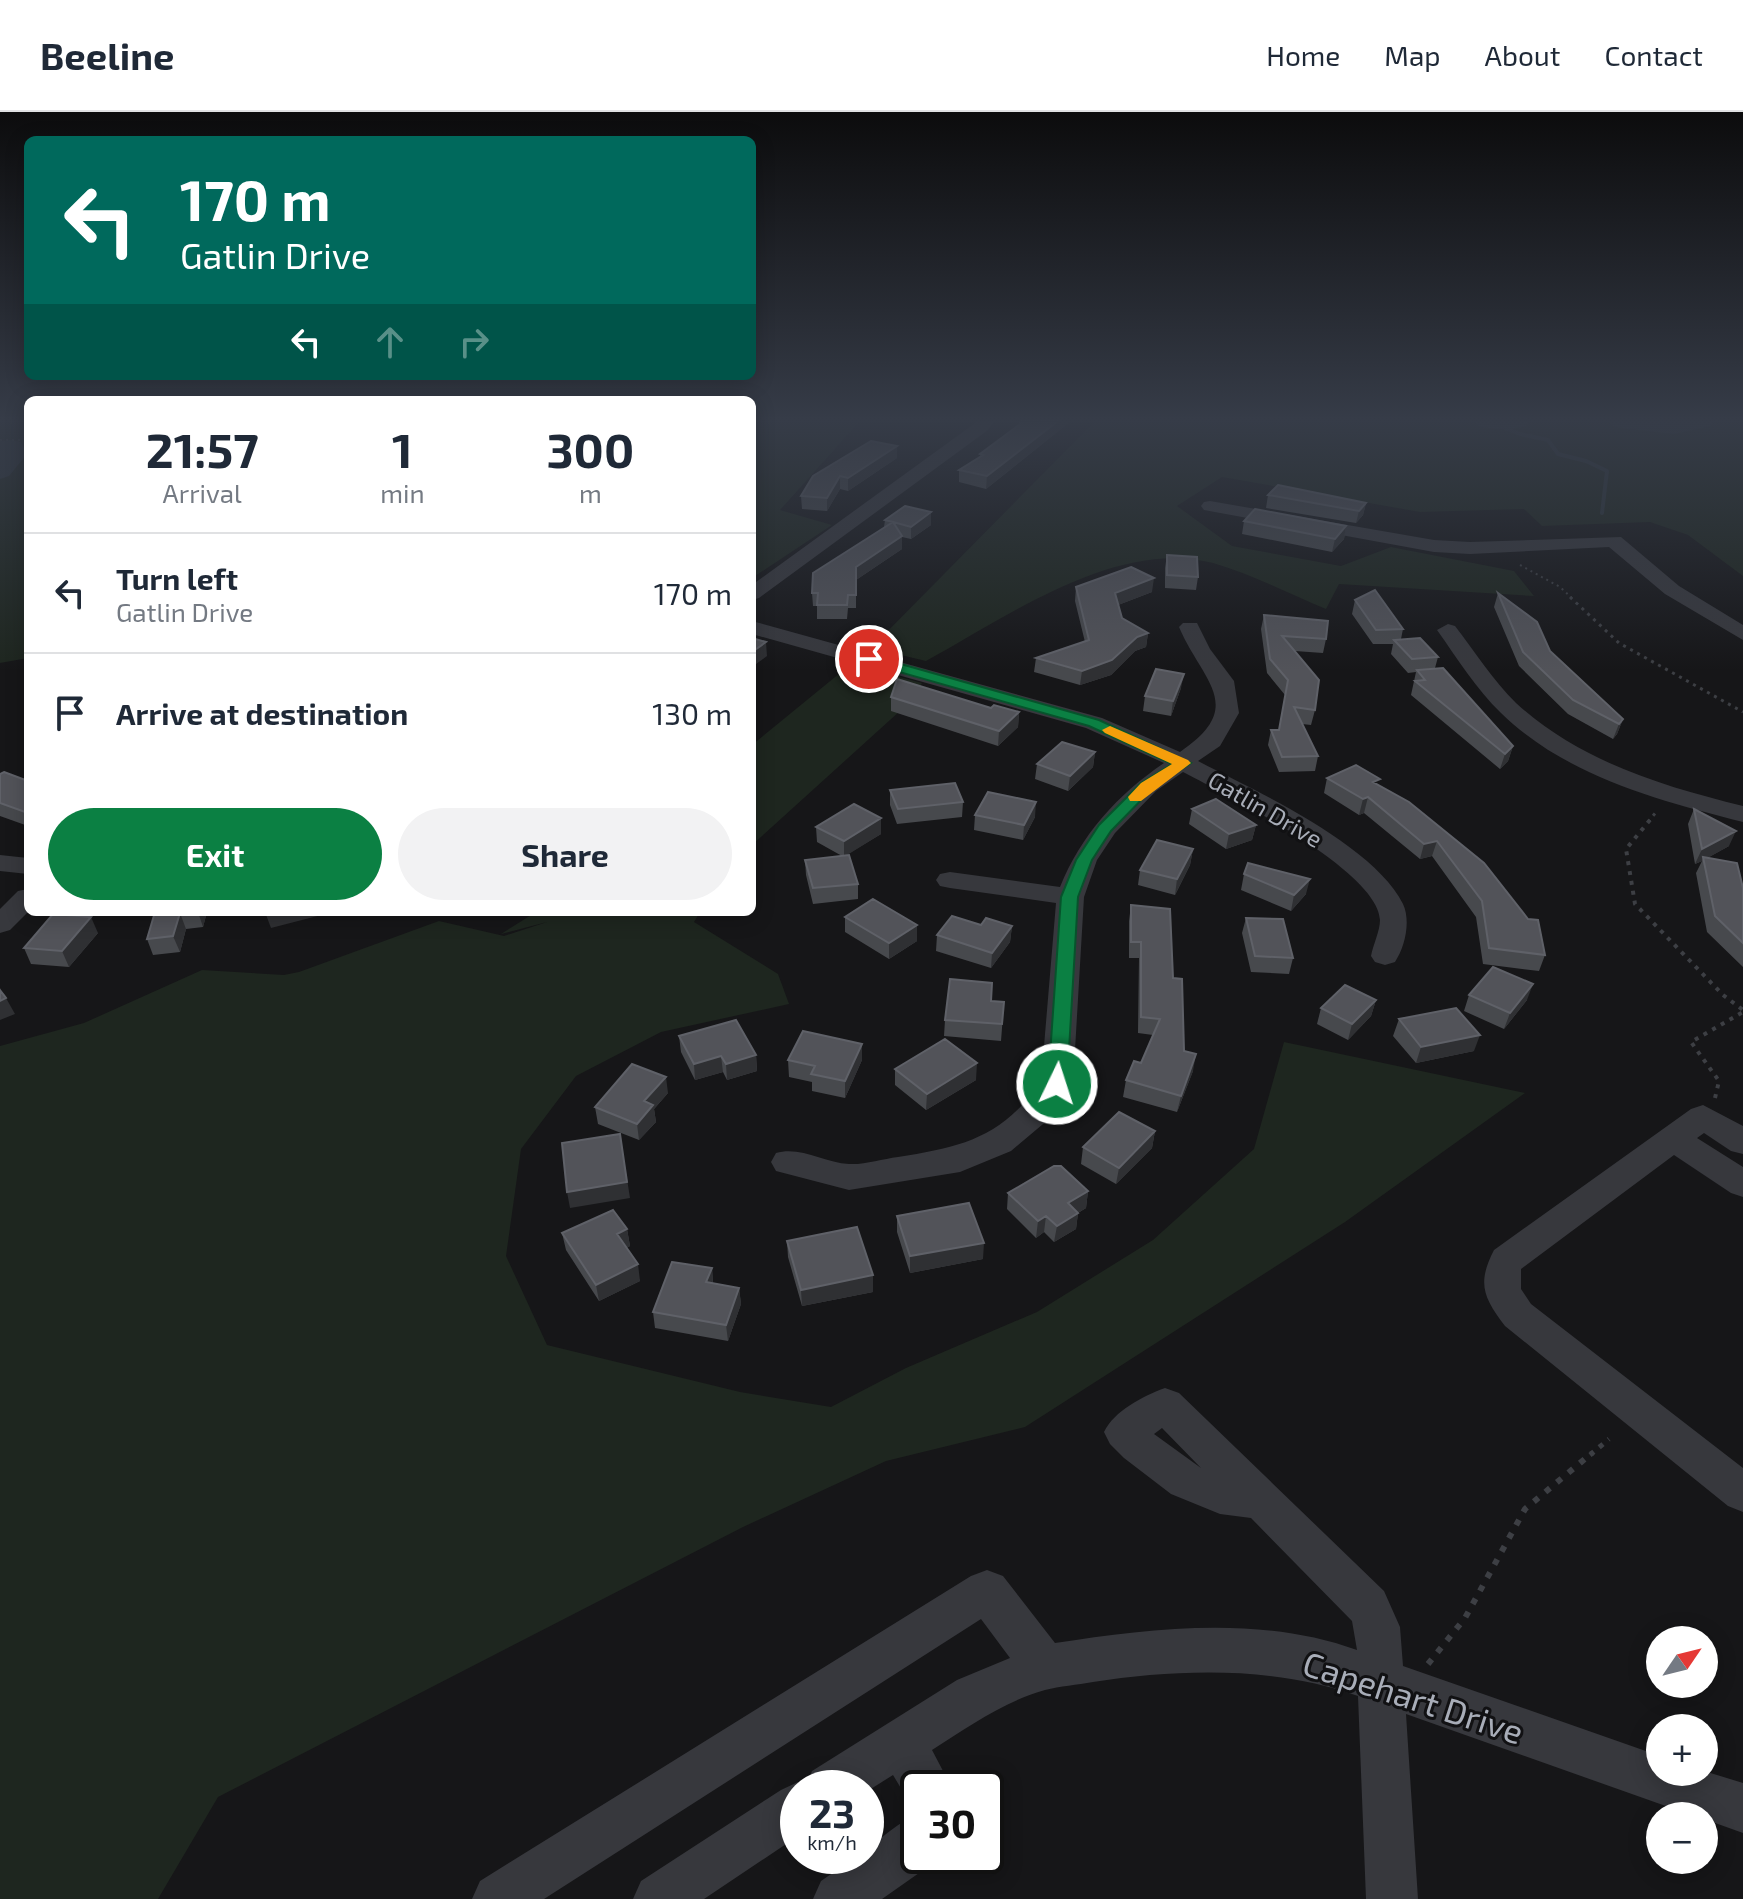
<!DOCTYPE html>
<meta charset="utf-8">
<style>
:root{--surface:#fff;--page:#f2f2f3;--text:#1f2937;--muted:#747a83;--line:#e0e1e3;--accent:#0b8043}
body{margin:0;font-family:"Exo 2",sans-serif;background:var(--page);color:var(--text);height:100vh;display:flex;flex-direction:column;font-size:30px;white-space:nowrap}
*{box-sizing:border-box;margin:0}
p{font-size:26px;color:var(--muted)}
.icon{flex:none;width:44px;height:44px;fill:none;stroke:currentColor;stroke-width:2;stroke-linecap:round;stroke-linejoin:round}
.map{position:relative;flex:1;overflow:hidden}
.sheet{position:absolute;left:24px;top:284px;width:732px;height:520px;display:flex;flex-direction:column;background:var(--surface);border-radius:12px;box-shadow:0 4px 20px #0003}
.sheet>*{flex:none}
.top-card{position:absolute;left:24px;top:24px;width:732px;height:244px;border-radius:12px;box-shadow:0 4px 20px #0003;background:#00695c;color:#fff;overflow:hidden}
.needle{width:52px;rotate:55deg}
.fabs{position:absolute;left:1646px;top:1514px;display:grid;gap:16px}
.fabs a{display:grid;place-items:center;width:72px;height:72px;border-radius:50%;background:var(--surface);box-shadow:0 4px 20px #0003;font-size:40px}
.speed{position:absolute;left:780px;top:1658px;display:flex;gap:16px;font-size:40px;font-weight:700;text-align:center}
.speed>*{display:grid;place-content:center;width:104px;height:104px;border-radius:50%;background:var(--surface);box-shadow:0 4px 20px #0003;line-height:1}
.speed small{font-size:20px;font-weight:400}
.speed .limit{border:4px solid #111;border-radius:12px;background:#fff;color:#111}
.pin{position:absolute;display:grid;place-items:center;width:68px;height:68px;color:#fff;margin:-34px;border:4px solid #fff;border-radius:50%;box-shadow:0 2px 8px #0007}
.me{position:absolute;width:88px;margin:-44px;rotate:4deg;stroke-linejoin:round;filter:drop-shadow(0 0 6px #0008)}
.turn{display:flex;align-items:center;gap:28px;height:168px;padding:0 24px;font-size:36px}
.turn .icon{width:104px;height:104px;stroke-width:2.5}
.turn b{display:block;font-size:56px;line-height:68px}
.lanes{display:flex;align-items:center;height:76px;padding:0 24px;background:#0003;justify-content:center;gap:40px;direction:ltr}
.lanes .off{opacity:.35}
.eta{display:flex;justify-content:space-evenly;align-items:center;height:136px;text-align:center}
.eta b{font-size:48px;font-weight:700;line-height:56px}
.primary-button{display:flex;gap:16px;margin-top:auto;padding:16px 24px}
.primary-button a{flex:1;height:92px;border-radius:48px;background:var(--accent);color:#fff;font-size:32px;font-weight:700;line-height:92px;text-align:center}
.primary-button a+a{background:var(--page);color:var(--text)}
ul{padding:0;list-style:none}
li{display:flex;align-items:center;gap:24px;height:120px;padding:0 24px;border-top:2px solid var(--line)}
li div{flex:1}
li b{display:block;font-size:30px}
li em{font-style:normal}
header{display:flex;align-items:center;gap:48px;box-sizing:border-box;height:112px;padding:0 40px;background:var(--surface);border-bottom:2px solid var(--line)}
header strong{font-size:38px}
nav{display:flex;gap:44px;margin-inline-start:auto;font-size:28px}
.map>svg:first-child{display:block}
.green{fill:#1e261f}
.lines{fill:none;stroke-linecap:round;stroke-linejoin:round}
.stream{stroke:#2c353c;stroke-width:4}
.river{fill:#2c353c;fill-rule:evenodd}
.path-far4{stroke:#3d3f44;stroke-width:2;stroke-dasharray:2 4;stroke-linecap:butt}
.path-far3{stroke:#3d3f44;stroke-width:3;stroke-dasharray:3 5;stroke-linecap:butt}
.path-far2{stroke:#3d3f44;stroke-width:4;stroke-dasharray:4 6;stroke-linecap:butt}
.path-far1{stroke:#3d3f44;stroke-width:5;stroke-dasharray:5 7;stroke-linecap:butt}
.path{stroke:#3d3f44;stroke-width:6;stroke-dasharray:6 9;stroke-linecap:butt}
.minor{fill:#37383d;fill-rule:evenodd}
.wall{fill:#47494d}
.shaded-wall{fill:#2f3033}
.building{fill:#525359;stroke:#5f6168;stroke-width:2}
.route{fill:#0b8043;stroke:#07532c;stroke-width:2}
.slow{fill:#f59e0b}
.labels{text-anchor:middle;stroke-width:6;stroke-linejoin:round;paint-order:stroke}
.far-street-label{font-size:24px;fill:#a8adb8;stroke:#111113}
.near-street-label{font-size:34px;fill:#a8adb8;stroke:#111113}
</style>
<header>
<strong>Beeline</strong>
<nav><a>Home</a><a>Map</a><a>About</a><a>Contact</a></nav>
</header>
<div class="map">
<svg width="1743" height="1787" viewBox="0 0 1743 1787">
<rect width="100%" height="100%" fill="#161618"/>
<path class="green" d="M0,309H28V546L0,551Z
M752,309H860L780,398L832,413L752,466Z
M1095,309H1743V464L1688,423L1650,410L1542,414L1524,397L1420,400L1222,365L1177,394L1232,434L1341,454L1391,435L1514,459L1534,484L1339,472L1326,497C1290,482 1251,462 1213,451C1116,426 1007,505 926,549L871,536Z
M851,552L922,571L911,589L752,733V633Z
M536,800H700L694,810L778,862L789,892L661,920L576,964L521,1037L506,1144L547,1233L740,1280L831,1295L906,1256L1037,1200L1153,1128L1254,1037L1284,930L1525,981L1345,1110L1025,1315L886,1349L743,1415L218,1685L158,1787H0V934L84,911L202,858L284,863L299,860L439,809L504,824L547,810L501,822Z"/>
<g class="lines">
<path class="stream" d="M1490,310L1520,322L1548,328L1558,342L1586,349L1607,359L1602,401"/>
<path class="river" d="M1474,309H1530L1526,314C1511,318 1493,318 1478,314Z
M1609,309H1715L1711,314L1674,322L1621,316L1613,314Z
M12,328L21,330L27,342L9,364L0,367V329Z"/>
<path class="path-far4" d="M0,328H28
M1520,453L1560,475L1573,487"/>
<path class="path-far3" d="M1570,485L1619,531L1743,600
M1648,710L1657,699"/>
<path class="path-far2" d="M1650,708L1626,737L1635,792L1723,883L1743,898
M1715,986L1719,969L1691,930L1743,900"/>
<path class="path-far1" d="M1590,1343L1609,1327"/>
<path class="path" d="M1428,1552L1465,1506L1525,1397L1592,1341"/>
<path class="minor" d="M978,309H994L988,318L759,486L752,488V473Z
M1210,389L1434,428L1470,430L1621,425L1679,474L1743,513V528L1665,482L1609,435L1470,442L1434,440L1204,398L1201,394L1204,390Z
M752,509L1102,606L1180,640C1248,594 1202,569 1179,515L1183,511H1197L1210,537L1234,569L1239,601L1220,634L1198,649C1256,679 1374,733 1403,792C1411,809 1405,835 1395,850L1385,853L1375,850L1371,844C1373,833 1380,819 1380,808C1378,758 1225,682 1183,660L1156,679L1115,721L1097,748L1084,785L1073,972L1049,1007L1011,1039L960,1060L849,1078L776,1059L771,1050L776,1041C801,1034 824,1051 849,1052C864,1053 882,1047 898,1045C962,1035 1001,1026 1041,970L1056,791L950,776L940,774L936,768L940,762L950,760L1060,775C1081,723 1117,683 1164,651L1086,616L752,522Z
M1448,512L1455,514C1475,540 1493,568 1516,591C1579,649 1662,674 1743,694V710C1657,688 1566,664 1501,601C1476,577 1457,546 1437,518Z
M0,743L28,746V762L0,759Z
M28,777V800L10,818L0,821V797L18,779Z
M1703,993L1743,1014V1042L1731,1039L1704,1021L1697,1026L1743,1055V1085L1731,1081L1674,1043L1521,1157V1177L1531,1192L1743,1356V1400L1728,1394L1505,1214C1483,1185 1477,1171 1494,1138L1691,997Z
M1165,1276L1179,1281L1384,1479L1400,1515L1403,1554L1660,1644V1660L1704,1659L1743,1671V1721L1704,1707V1704H1694L1406,1602L1418,1787H1366L1358,1584C1276,1554 1178,1557 1093,1570C1077,1573 1060,1574 1045,1578C1003,1590 968,1615 932,1638L952,1676H918V1696L911,1693L893,1663L866,1680V1676H798V1724L704,1787H633L641,1769L781,1678L798,1670L806,1674L812,1659L957,1568L1010,1546L981,1507L544,1787H472L480,1769L971,1464L987,1458L1003,1464L1055,1531C1152,1516 1261,1503 1357,1538L1352,1509L1251,1406L1220,1402L1171,1382L1124,1346L1110,1332L1104,1320C1114,1299 1143,1284 1165,1276ZM1162,1316L1201,1356L1154,1322Z
M918,1702V1744H936L929,1754L882,1787H813L821,1769L857,1744H866V1737C884,1725 898,1710 918,1702Z"/>
</g>
<path class="wall" d="M1019,309H1071L986,377L959,370V358L980,345V342L1019,312Z
M897,346L848,379L840,377L827,399L802,397L801,384L813,364Z
M1268,383L1366,391L1363,403L1356,411L1266,396Z
M885,408L931,413L911,427L902,425V437L856,468V496H848L847,507H817V494H813L812,481L884,415Z
M1244,409L1346,414L1344,427L1332,440L1242,422Z
M1167,443L1198,465L1196,478L1165,476V456Z
M1076,475L1152,480L1118,493L1122,506L1148,521L1146,535L1135,539L1111,563L1080,573L1034,560L1036,546L1085,530L1075,489Z
M1498,481L1550,539L1623,607L1617,622L1613,627L1568,602L1519,554L1494,495Z
M1355,488L1403,517L1401,527L1438,545L1435,556L1513,634L1508,649L1500,657L1411,583L1416,560L1408,561L1391,542L1393,532H1373L1352,502Z
M1264,503L1326,527L1323,541L1295,539L1315,598L1311,613L1302,612L1318,644L1315,659L1279,660L1268,633L1271,618H1279L1285,583L1267,561L1261,517Z
M1181,576L1171,604L1143,599L1145,584Z
M891,585L1019,600L1018,615L998,634L891,599Z
M1095,640L1093,655L1068,679L1035,667L1037,652Z
M0,662L28,669V714L0,704Z
M1327,666L1378,673L1409,690L1545,843L1539,859L1483,852L1476,805L1432,744L1420,747L1364,701L1359,703L1324,681Z
M890,678L963,690L962,705L897,712L890,693Z
M1192,697L1256,713L1252,728L1226,737L1189,712Z
M1694,697L1729,734L1707,746L1743,776V855L1707,820L1696,761L1702,749L1695,752L1688,712Z
M975,703L1035,705L1023,728L974,718Z
M816,715L881,722L846,743L858,772V787L813,792L806,763L805,748L842,744L817,730Z
M1193,737L1190,753L1175,783L1138,773L1140,758Z
M1244,762L1306,782L1291,799L1241,778Z
M1131,793L1173,866L1184,939L1193,959L1177,1000L1123,985L1126,968L1141,951L1153,923L1138,921L1139,846H1129V809Z
M155,800H207L203,815L186,817L180,840L153,843L147,827Z
M845,805L917,829L889,847L845,820Z
M1246,806L1293,846L1289,862L1251,860L1242,821Z
M981,813L1012,814L1010,830L991,856L936,839L937,823Z
M98,821L69,855L31,852L24,836Z
M1469,883L1527,888L1504,917L1464,899Z
M1376,888L1371,904L1348,928L1317,912L1321,896Z
M991,889L1004,890L1001,929L944,924L945,908Z
M1399,907L1474,939L1416,951L1393,924Z
M679,924L756,943L757,959L727,968L723,960L695,968L681,940Z
M862,932V948L845,986L812,979V970L789,965L788,948Z
M895,957L976,968L926,998L895,973Z
M668,981L654,997L656,1010L639,1028L598,1012L595,995Z
M1155,1019L1152,1036L1116,1072L1081,1052L1083,1035Z
M1088,1079L1086,1096L1078,1101L1076,1117L1054,1130L1044,1120L1036,1126L1007,1097L1008,1081Z
M897,1104L983,1147L910,1161L897,1120Z
M627,1117L630,1134L626,1136L640,1169L599,1189L566,1138L562,1121Z
M787,1129L873,1163V1180L802,1194L788,1145Z
M712,1156L713,1171L739,1176L741,1192L728,1229L655,1216L653,1200Z"/>
<path class="shaded-wall" d="M1058,309H1071L986,377L987,364Z
M897,334V346L848,379V366Z
M840,364V377L827,399V386Z
M1366,391L1363,403L1356,411L1359,399Z
M931,400V413L911,427V415Z
M1346,414L1344,427L1332,440L1335,427Z
M902,424V437L856,468V455Z
M1154,466L1152,480L1113,495L1115,481Z
M1148,521L1146,535L1135,539L1111,563L1080,573L1082,559L1137,525Z
M766,530L767,544L752,555V540Z
M1184,562L1181,576L1171,604L1173,589Z
M1019,600L1018,615L998,634L999,619Z
M1623,607L1617,622L1613,627L1619,612Z
M1513,634L1508,649L1500,657L1505,642Z
M1095,640L1093,655L1068,679L1070,664Z
M1368,685L1364,701L1359,703L1363,687Z
M1036,690L1035,705L1023,728L1024,713Z
M881,706V722L844,745V729Z
M1256,713L1252,728L1226,737L1229,722Z
M1736,719L1729,734L1704,748L1703,745L1702,749L1695,752L1702,737Z
M1437,729L1432,744L1420,747L1424,732Z
M1193,737L1190,753L1175,783L1177,767Z
M1310,767L1306,782L1291,799L1294,783Z
M198,800H207L203,815Z
M265,800H333L271,816Z
M180,801L186,817L180,840L173,824Z
M91,805L98,821L69,855L62,839Z
M917,813V829L889,847V831Z
M1012,814L1010,830L991,856L992,841Z
M1533,872L1527,888L1504,917L1510,901Z
M6,886L15,902L0,908V889Z
M1376,888L1371,904L1348,928L1352,912Z
M1480,923L1474,939L1416,951L1421,935Z
M862,932V948L845,986V969Z
M1196,942L1193,959L1177,1000L1181,984Z
M756,943L757,959L727,968L726,952Z
M721,944L723,960L695,968L694,952Z
M977,951L976,968L926,998L927,982Z
M666,965L668,981L654,997L656,1010L639,1028L637,1012L644,989Z
M1155,1019L1152,1036L1116,1072L1119,1056Z
M620,1022L630,1086L570,1096L567,1080Z
M1088,1079L1086,1096L1066,1108L1068,1091Z
M1078,1101L1076,1117L1054,1130L1057,1114Z
M1046,1104L1044,1120L1036,1126L1038,1109Z
M627,1117L630,1134L620,1139L617,1122Z
M984,1131L983,1147L910,1161V1144Z
M638,1152L640,1169L599,1189L596,1173Z
M712,1156L713,1173L706,1170Z
M873,1163V1180L802,1194L801,1178Z
M739,1176L741,1192L728,1229L726,1213Z"/>
<path class="building" d="M1021,309H1058L987,364L959,358L983,343L980,342L1023,310Z
M871,329L897,334L848,366L840,364L827,386L801,384L813,364Z
M1278,373L1366,391L1359,399L1268,383Z
M905,394L931,400L911,415L893,410L902,424L856,455V483H848L847,493H817L818,481H812L813,461L893,410L885,408Z
M1255,397L1346,414L1335,427L1244,409Z
M1167,443L1197,445L1198,465L1167,463Z
M1131,455L1154,466L1115,481L1122,506L1148,521L1137,525L1112,548L1082,559L1036,546L1089,528L1076,475Z
M1375,478L1403,517L1376,518L1355,488Z
M1498,481L1537,510L1550,539L1623,607L1619,612L1573,588L1523,540Z
M1264,503L1328,509L1326,527L1282,524L1319,568L1315,598L1294,595L1318,644L1282,645L1271,618H1279L1288,568L1270,547Z
M752,526L766,530L752,540Z
M1420,526L1438,545L1412,547L1394,528Z
M1443,556L1513,634L1505,642L1415,569L1425,568L1417,558Z
M1156,557L1184,562L1173,589L1145,584Z
M897,567L991,596L994,593L1019,600L999,619L891,585Z
M1062,630L1095,640L1070,664L1037,652Z
M1356,653L1380,667L1373,670L1409,690L1484,751L1528,807L1538,808L1545,843L1489,836L1482,789L1437,729L1424,732L1368,685L1363,687L1327,666Z
M4,660L28,669V701L0,691V662Z
M955,671L963,690L898,697L890,678Z
M988,680L1036,690L1024,713L975,703Z
M1216,687L1256,713L1229,722L1192,697Z
M854,692L881,706L844,729L816,715Z
M1694,697L1736,719L1702,737Z
M1157,728L1193,737L1177,767L1140,758Z
M849,743L858,772L813,776L805,748Z
M1703,745L1737,751L1743,776V831L1715,804Z
M1248,751L1310,767L1294,783L1244,762Z
M873,787L917,813L889,831L845,805Z
M1131,793L1170,797L1173,866L1182,867L1184,939L1196,942L1181,984L1126,968L1134,949L1141,951L1160,907L1141,905V830H1131Z
M155,800H188L180,801L173,824L147,827Z
M53,802L91,805L62,839L24,836Z
M952,804L981,813L986,806L1012,814L992,841L937,823Z
M1246,806L1283,807L1293,846L1255,844Z
M1493,855L1533,872L1510,901L1469,883Z
M950,867L992,871L991,889L1004,890L1002,912L945,908Z
M1345,873L1376,888L1352,912L1321,896Z
M0,878L6,886L0,889Z
M1456,896L1480,923L1421,935L1399,907Z
M736,908L756,943L726,952L721,944L694,952L679,924Z
M803,919L862,932L845,969L811,962L815,954L788,948Z
M945,927L977,951L927,982L895,957Z
M632,952L666,965L644,989L653,993L637,1012L595,995Z
M1119,1000L1155,1019L1119,1056L1083,1035Z
M620,1022L627,1070L567,1080L562,1031Z
M1054,1054H1061L1088,1079L1068,1091L1078,1101L1057,1114L1046,1104L1038,1109L1008,1081Z
M969,1091L984,1131L910,1144L897,1104Z
M613,1098L627,1117L617,1122L638,1152L596,1173L562,1121Z
M857,1115L873,1163L801,1178L787,1129Z
M672,1150L712,1156L706,1170L739,1176L726,1213L653,1200Z"/>
<linearGradient id="sky" x2="0" y2="1"><stop stop-color="#0c0c0d"/><stop offset="0.55" stop-color="#363c48"/><stop offset="1" stop-color="#363c48" stop-opacity="0"/></linearGradient>
<rect width="1743" height="559" fill="url(#sky)"/>
<path class="route" d="M869,543L1099,608L1191,651L1152,677L1111,719L1092,748L1078,785L1067,972L1064,977H1050L1048,972L1061,785L1076,748L1099,713L1141,671L1172,652L1089,614L864,550L862,547Z"/>
<path class="slow" d="M1110,614L1188,648L1191,651L1141,689H1130L1128,685L1141,671L1172,652L1105,621L1102,618Z"/>
<g class="labels">
<g class="far-street-label">
<text transform="translate(1265 698) rotate(30)" y="8">Gatlin Drive</text>
</g>
<g class="near-street-label">
<text transform="translate(1413 1586) rotate(18)" y="12">Capehart Drive</text>
</g>
</g>
</svg>
<div class="fabs">
<a><svg class="needle" viewBox="-14 -14 28 28"><path d="M0-13l5 13h-10z" fill="#e53935"/><path d="M0 13l5-13h-10z" fill="#747a83"/></svg></a>
<a>+</a>
<a>−</a>
</div>
<div class="speed"><div>23<small>km/h</small></div><div class="limit">30</div></div>
<div class="pin" style="left:869px;top:547px;background:#d93025"><svg class="icon" aria-label="arrive" viewBox="0 0 24 24"><path d="M6 21V4h12l-3 4 3 4H6"/></svg></div>
<svg class="me" style="left:1057px;top:972px" viewBox="-20 -20 40 40"><circle r="17" fill="#0b8043" stroke="#fff" stroke-width="3"/><path d="M0-11L8 9 0 5-8 9z" fill="#fff"/></svg>
<div class="top-card">
<div class="turn"><svg class="icon" aria-label="left" viewBox="0 0 24 24"><path d="M17 20v-9H6M10 6l-5 5 5 5"/></svg><div><b>170 m</b>Gatlin Drive</div></div>
<div class="lanes"><svg class="icon" aria-label="left" viewBox="0 0 24 24"><path d="M17 20v-9H6M10 6l-5 5 5 5"/></svg><svg class="icon off" aria-label="ahead" viewBox="0 0 24 24"><path d="M12 20V5M6 11l6-6 6 6"/></svg><svg class="icon off" aria-label="right" viewBox="0 0 24 24"><path d="M7 20v-9h11M14 6l5 5-5 5"/></svg></div>
</div>
<section class="sheet">
<div class="eta">
<div><b>21:57</b><p>Arrival</p></div>
<div><b>1</b><p>min</p></div>
<div><b>300</b><p>m</p></div>
</div>
<ul>
<li><svg class="icon" aria-label="left" viewBox="0 0 24 24"><path d="M17 20v-9H6M10 6l-5 5 5 5"/></svg><div><b>Turn left</b><p>Gatlin Drive</p></div><em>170 m</em></li>
<li><svg class="icon" aria-label="arrive" viewBox="0 0 24 24"><path d="M6 21V4h12l-3 4 3 4H6"/></svg><div><b>Arrive at destination</b></div><em>130 m</em></li>
</ul>
<div class="primary-button"><a>Exit</a><a>Share</a></div>
</section>
</div>
